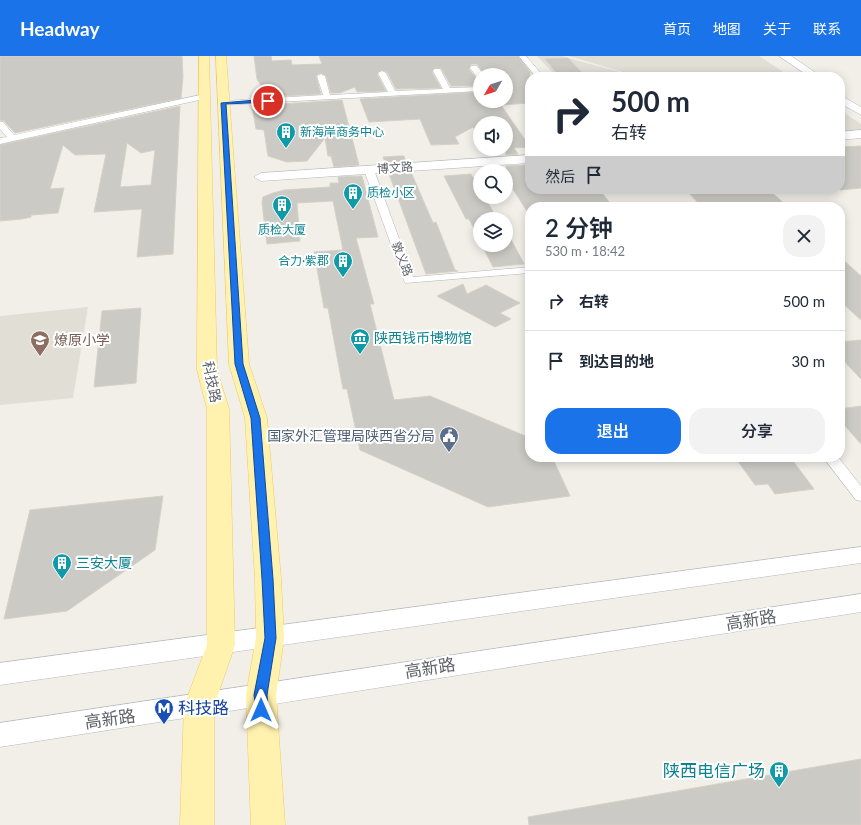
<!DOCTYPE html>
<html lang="zh">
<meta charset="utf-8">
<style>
:root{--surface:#fff;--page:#f2f2f3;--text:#1f2937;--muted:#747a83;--line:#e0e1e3;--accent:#1a73e8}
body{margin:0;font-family:Lato,"Noto Sans SC",sans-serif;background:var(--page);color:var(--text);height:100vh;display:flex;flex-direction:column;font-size:15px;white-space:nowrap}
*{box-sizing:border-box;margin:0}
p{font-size:13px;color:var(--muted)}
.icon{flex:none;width:22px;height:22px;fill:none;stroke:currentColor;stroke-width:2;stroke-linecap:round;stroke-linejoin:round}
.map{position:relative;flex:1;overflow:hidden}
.side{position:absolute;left:525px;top:146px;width:320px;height:260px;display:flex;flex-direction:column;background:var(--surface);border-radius:16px;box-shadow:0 2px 10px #0003}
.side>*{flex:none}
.hud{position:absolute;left:525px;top:16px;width:320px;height:122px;border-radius:16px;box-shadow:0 2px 10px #0003;background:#fff;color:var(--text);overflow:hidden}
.needle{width:26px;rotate:231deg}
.buttons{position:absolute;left:473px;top:12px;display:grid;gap:8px}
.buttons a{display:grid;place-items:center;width:40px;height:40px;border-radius:50%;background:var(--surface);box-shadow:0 2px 10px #0003;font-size:20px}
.pin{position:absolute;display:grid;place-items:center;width:34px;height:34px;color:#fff;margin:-17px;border:2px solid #fff;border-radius:50%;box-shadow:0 1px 4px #0007}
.me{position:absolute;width:44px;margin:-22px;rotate:0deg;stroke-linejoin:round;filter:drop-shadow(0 0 3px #0008)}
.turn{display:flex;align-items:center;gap:14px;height:84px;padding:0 20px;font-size:18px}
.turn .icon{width:52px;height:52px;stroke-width:2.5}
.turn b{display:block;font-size:28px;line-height:34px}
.then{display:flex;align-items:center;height:38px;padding:0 20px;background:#0003;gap:8px;font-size:15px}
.round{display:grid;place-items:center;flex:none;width:42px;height:42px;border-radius:16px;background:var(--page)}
.overview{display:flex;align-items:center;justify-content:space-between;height:68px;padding:0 20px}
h1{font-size:24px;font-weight:600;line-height:30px}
.action{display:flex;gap:8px;margin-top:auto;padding:8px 20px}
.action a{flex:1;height:46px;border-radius:16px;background:var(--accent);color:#fff;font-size:16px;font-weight:600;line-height:46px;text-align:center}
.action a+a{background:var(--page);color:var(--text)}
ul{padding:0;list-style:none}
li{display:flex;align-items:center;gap:12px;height:60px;padding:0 20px;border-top:1px solid var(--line)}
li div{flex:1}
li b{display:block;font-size:15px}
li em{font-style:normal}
header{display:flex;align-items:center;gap:24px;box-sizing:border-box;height:56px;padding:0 20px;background:var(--accent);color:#fff}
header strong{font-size:19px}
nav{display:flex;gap:22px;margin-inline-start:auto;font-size:14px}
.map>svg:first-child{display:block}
.education{fill:#e1ded6}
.building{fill:#cccac5;stroke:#d6d1c6;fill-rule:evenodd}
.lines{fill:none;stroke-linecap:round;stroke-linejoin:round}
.street-casing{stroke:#b5b8bc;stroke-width:1}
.secondary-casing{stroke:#b6babf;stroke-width:1}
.primary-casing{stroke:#f2c960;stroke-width:1}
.street{fill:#fff;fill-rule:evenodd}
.secondary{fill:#fff;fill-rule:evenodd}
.primary{fill:#fff2af;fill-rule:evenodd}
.route{fill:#1a73e8;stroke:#114b97}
.labels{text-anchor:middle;stroke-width:4;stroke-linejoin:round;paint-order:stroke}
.far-culture-label{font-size:12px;fill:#0d838f;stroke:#fff;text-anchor:start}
.far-street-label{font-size:12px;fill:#5f6368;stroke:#fff}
.culture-label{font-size:14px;fill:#0d838f;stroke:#fff;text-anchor:start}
.education-label{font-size:14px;fill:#785e54;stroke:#fff;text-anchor:start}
.street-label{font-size:14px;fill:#5f6368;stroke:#fff}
.service-label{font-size:14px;fill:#4e5e75;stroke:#fff;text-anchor:end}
.near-street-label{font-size:17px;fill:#5f6368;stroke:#fff}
.near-transit-label{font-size:17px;fill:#164399;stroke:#fff;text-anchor:start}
.near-culture-label{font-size:17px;fill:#0d838f;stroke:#fff;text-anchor:end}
</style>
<header>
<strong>Headway</strong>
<nav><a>首页</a><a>地图</a><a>关于</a><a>联系</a></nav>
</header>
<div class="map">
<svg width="861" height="769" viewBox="0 0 861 769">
<rect width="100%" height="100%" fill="#f1efe8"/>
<path class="education" d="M537,0H561L638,21H557Z
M569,0H759L791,21H645L712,17L639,21Z
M840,54L861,68V73L840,75Z
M88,251L73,342L0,349V260Z"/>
<path class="building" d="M0,0H182L183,21L181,42L15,77L4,65L0,64Z
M254,0H271L272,5L291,4L292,9L322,8L319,0H518L530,16V47L501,49L530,91L514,92L518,98L506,99V67H480V81L473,71L455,81L459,88L431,89L420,63L369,66L360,43L480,36V45H506V19H485L477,8H471L469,13L476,22H480V30H451L441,12H434L432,16L441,32L396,33L387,16L381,14L377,18L386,35L357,36L355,31L340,37H331L326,20L320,17L316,20L321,38L260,41L264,34L257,23Z
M568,2L586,21H560L545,3Z
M342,44L359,109L334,111L331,100H328L325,82L307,105L287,106L268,100L264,74L256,73L252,50Z
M180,50L173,198L137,201L142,153L94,156L106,98L75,99L63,89L50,133L64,132L58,157L31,159V161L22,163L0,165V89ZM127,87L141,97L155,94L151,129L120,131Z
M861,90V132L840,134V91Z
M399,100H404L406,106L385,107L383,101Z
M525,109L530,116V133H599L613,151H530V160L506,122V110Z
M411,116L433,167L436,166L455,214L458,215L426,218L389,118Z
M471,118L480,133V141H485L497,163H480V184L469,163H466L444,120Z
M362,120L378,181L356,182L374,248H370L394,344L430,340L530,382V401H552L570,440L488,451L360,394L347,333H343L328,252H324L314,196L343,194L333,145L297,147L300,185L267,188L262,147L263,141L273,137L284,134L330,131V127H339L338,121Z
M685,133H768L788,151H702Z
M506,174L524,208L493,211L482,189H506Z
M840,201L861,220V264L840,245Z
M463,228L467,238L486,229L520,247L500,257L511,263L495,271L437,240Z
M141,252L136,327L94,331L102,255Z
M861,284V323L840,301V286Z
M861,350V388L840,364V353Z
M735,401H790L814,433L775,438L768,428L755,429Z
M163,440L155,494L67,555L4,563L30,454Z
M861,703V769H529L528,761Z"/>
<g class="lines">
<g class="street-casing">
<path id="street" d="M519,0H526L544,21H536Z
M471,10H477L484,19L477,21L470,12Z
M434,13H440L450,32L480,31V35L224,49L220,47L224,45L323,39L317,20L321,18L325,20L330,39L388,36L378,17L382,15L386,17L395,35L443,33L433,15Z
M205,38L209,40L208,42L0,88V82L7,81L0,73V66H3L14,79Z
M369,111L374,114L413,221L530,211V217L405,227L364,114Z
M823,401H838L861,430V445L856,444Z"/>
</g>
<g class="secondary-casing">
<path id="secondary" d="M779,0H791L822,21H810Z
M840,39L861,51V59L840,47Z
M861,74V82L840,84V76Z
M530,99V107L261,125L254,121L261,117Z
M861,491V507L0,629V607Z
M861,538V556L0,691V667Z"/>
</g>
<g class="primary-casing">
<path id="primary" d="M199,0H209L217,314L229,353L235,589L214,650V769H180L184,650L207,589V353L197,314Z
M216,0H226L249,308L267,362L281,523L284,582L276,639L285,769H251L246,639L256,582L255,523L245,362L229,308Z"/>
</g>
<use href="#street" class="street"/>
<use href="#secondary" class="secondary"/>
<use href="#primary" class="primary"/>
</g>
<path class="route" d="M268,43L270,46L226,48L243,308L260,362L273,523L276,582L267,639L268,654L266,658L261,659L257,658L254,639L265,582L262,523L251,362L235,308L221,47Z"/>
<defs>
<g id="building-pin" transform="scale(1)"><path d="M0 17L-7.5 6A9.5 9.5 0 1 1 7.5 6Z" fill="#0f9aa8" stroke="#fff"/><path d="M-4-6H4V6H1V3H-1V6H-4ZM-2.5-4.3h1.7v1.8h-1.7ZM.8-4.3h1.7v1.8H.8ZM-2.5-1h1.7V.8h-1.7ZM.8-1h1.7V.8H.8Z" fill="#fff"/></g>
<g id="museum-pin" transform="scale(1)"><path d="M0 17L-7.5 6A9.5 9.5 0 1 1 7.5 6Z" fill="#0f9aa8" stroke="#fff"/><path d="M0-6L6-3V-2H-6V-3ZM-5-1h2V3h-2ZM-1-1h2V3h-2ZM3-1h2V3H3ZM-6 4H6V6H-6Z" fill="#fff"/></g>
<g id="school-pin" transform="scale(1)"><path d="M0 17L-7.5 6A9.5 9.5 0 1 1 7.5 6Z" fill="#8d6e63" stroke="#fff"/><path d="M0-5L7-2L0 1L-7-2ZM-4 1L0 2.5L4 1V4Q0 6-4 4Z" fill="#fff"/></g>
<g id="civic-pin" transform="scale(1)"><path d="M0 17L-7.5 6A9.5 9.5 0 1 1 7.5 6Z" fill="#5c6f8a" stroke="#fff"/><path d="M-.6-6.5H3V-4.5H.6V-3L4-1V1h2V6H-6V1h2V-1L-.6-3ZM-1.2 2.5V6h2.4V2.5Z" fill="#fff"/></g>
<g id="metro-pin" transform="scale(1)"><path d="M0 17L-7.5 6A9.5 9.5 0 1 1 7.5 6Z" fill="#1a4fb4" stroke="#fff"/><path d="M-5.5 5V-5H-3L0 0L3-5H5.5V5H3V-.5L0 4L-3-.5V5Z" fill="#fff"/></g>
</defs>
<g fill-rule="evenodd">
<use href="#building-pin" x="286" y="76"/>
<use href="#building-pin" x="353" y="137"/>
<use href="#building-pin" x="282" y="149"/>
<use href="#building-pin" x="343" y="205"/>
<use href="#museum-pin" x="360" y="282"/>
<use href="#school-pin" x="40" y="284"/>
<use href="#civic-pin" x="449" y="380"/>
<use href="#building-pin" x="62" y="507"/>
<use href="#metro-pin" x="164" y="652"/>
<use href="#building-pin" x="779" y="715"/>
</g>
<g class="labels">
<g class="far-culture-label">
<text x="300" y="80">新海岸商务中心</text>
<text x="367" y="141">质检小区</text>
<text x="282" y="178" text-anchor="middle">质检大厦</text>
<text x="329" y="209" text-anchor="end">合力·紫郡</text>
</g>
<g class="far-street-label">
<text transform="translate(395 112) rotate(-4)" y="4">博文路</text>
<text transform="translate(402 203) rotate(68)" y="4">敦义路</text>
</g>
<g class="culture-label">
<text x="374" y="287">陕西钱币博物馆</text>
<text x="76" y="512">三安大厦</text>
</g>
<g class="education-label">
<text x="54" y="289">燎原小学</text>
</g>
<g class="street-label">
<text transform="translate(212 326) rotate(79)" y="5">科技路</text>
</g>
<g class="service-label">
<text x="435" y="385">国家外汇管理局陕西省分局</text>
</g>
<g class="near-street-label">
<text transform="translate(751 564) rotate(-9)" y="6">高新路</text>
<text transform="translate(430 612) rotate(-9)" y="6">高新路</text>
<text transform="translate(110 663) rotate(-8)" y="6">高新路</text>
</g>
<g class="near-transit-label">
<text x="178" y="658">科技路</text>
</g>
<g class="near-culture-label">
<text x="765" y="721">陕西电信广场</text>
</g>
</g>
</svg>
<div class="buttons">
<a><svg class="needle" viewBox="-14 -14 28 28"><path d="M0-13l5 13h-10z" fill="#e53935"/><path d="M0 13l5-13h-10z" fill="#747a83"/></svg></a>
<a><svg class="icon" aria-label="sound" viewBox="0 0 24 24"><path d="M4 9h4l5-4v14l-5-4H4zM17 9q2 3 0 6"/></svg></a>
<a><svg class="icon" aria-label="search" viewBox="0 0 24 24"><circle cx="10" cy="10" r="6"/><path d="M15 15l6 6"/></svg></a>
<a><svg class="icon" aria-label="layers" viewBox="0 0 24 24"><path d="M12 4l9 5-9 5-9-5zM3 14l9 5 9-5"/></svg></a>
</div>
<div class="pin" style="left:268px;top:45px;background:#d93025"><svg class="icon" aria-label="arrive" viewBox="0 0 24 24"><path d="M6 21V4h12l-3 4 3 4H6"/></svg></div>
<svg class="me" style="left:261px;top:654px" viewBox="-20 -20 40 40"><path d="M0-17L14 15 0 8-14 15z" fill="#1a73e8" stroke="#fff" stroke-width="4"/></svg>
<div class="hud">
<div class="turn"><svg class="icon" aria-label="right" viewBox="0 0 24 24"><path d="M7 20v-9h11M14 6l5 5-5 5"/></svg><div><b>500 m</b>右转</div></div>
<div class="then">然后<svg class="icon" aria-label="arrive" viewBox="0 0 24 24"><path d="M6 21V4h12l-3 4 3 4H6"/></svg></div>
</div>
<section class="side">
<div class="overview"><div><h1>2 分钟</h1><p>530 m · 18:42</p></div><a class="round"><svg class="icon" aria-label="close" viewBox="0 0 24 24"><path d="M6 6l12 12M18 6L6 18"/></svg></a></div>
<ul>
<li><svg class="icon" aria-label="right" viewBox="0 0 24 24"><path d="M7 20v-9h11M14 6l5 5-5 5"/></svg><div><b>右转</b></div><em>500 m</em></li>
<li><svg class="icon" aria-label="arrive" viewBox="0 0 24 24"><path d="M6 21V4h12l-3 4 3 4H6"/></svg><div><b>到达目的地</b></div><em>30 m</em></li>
</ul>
<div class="action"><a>退出</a><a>分享</a></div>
</section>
</div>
